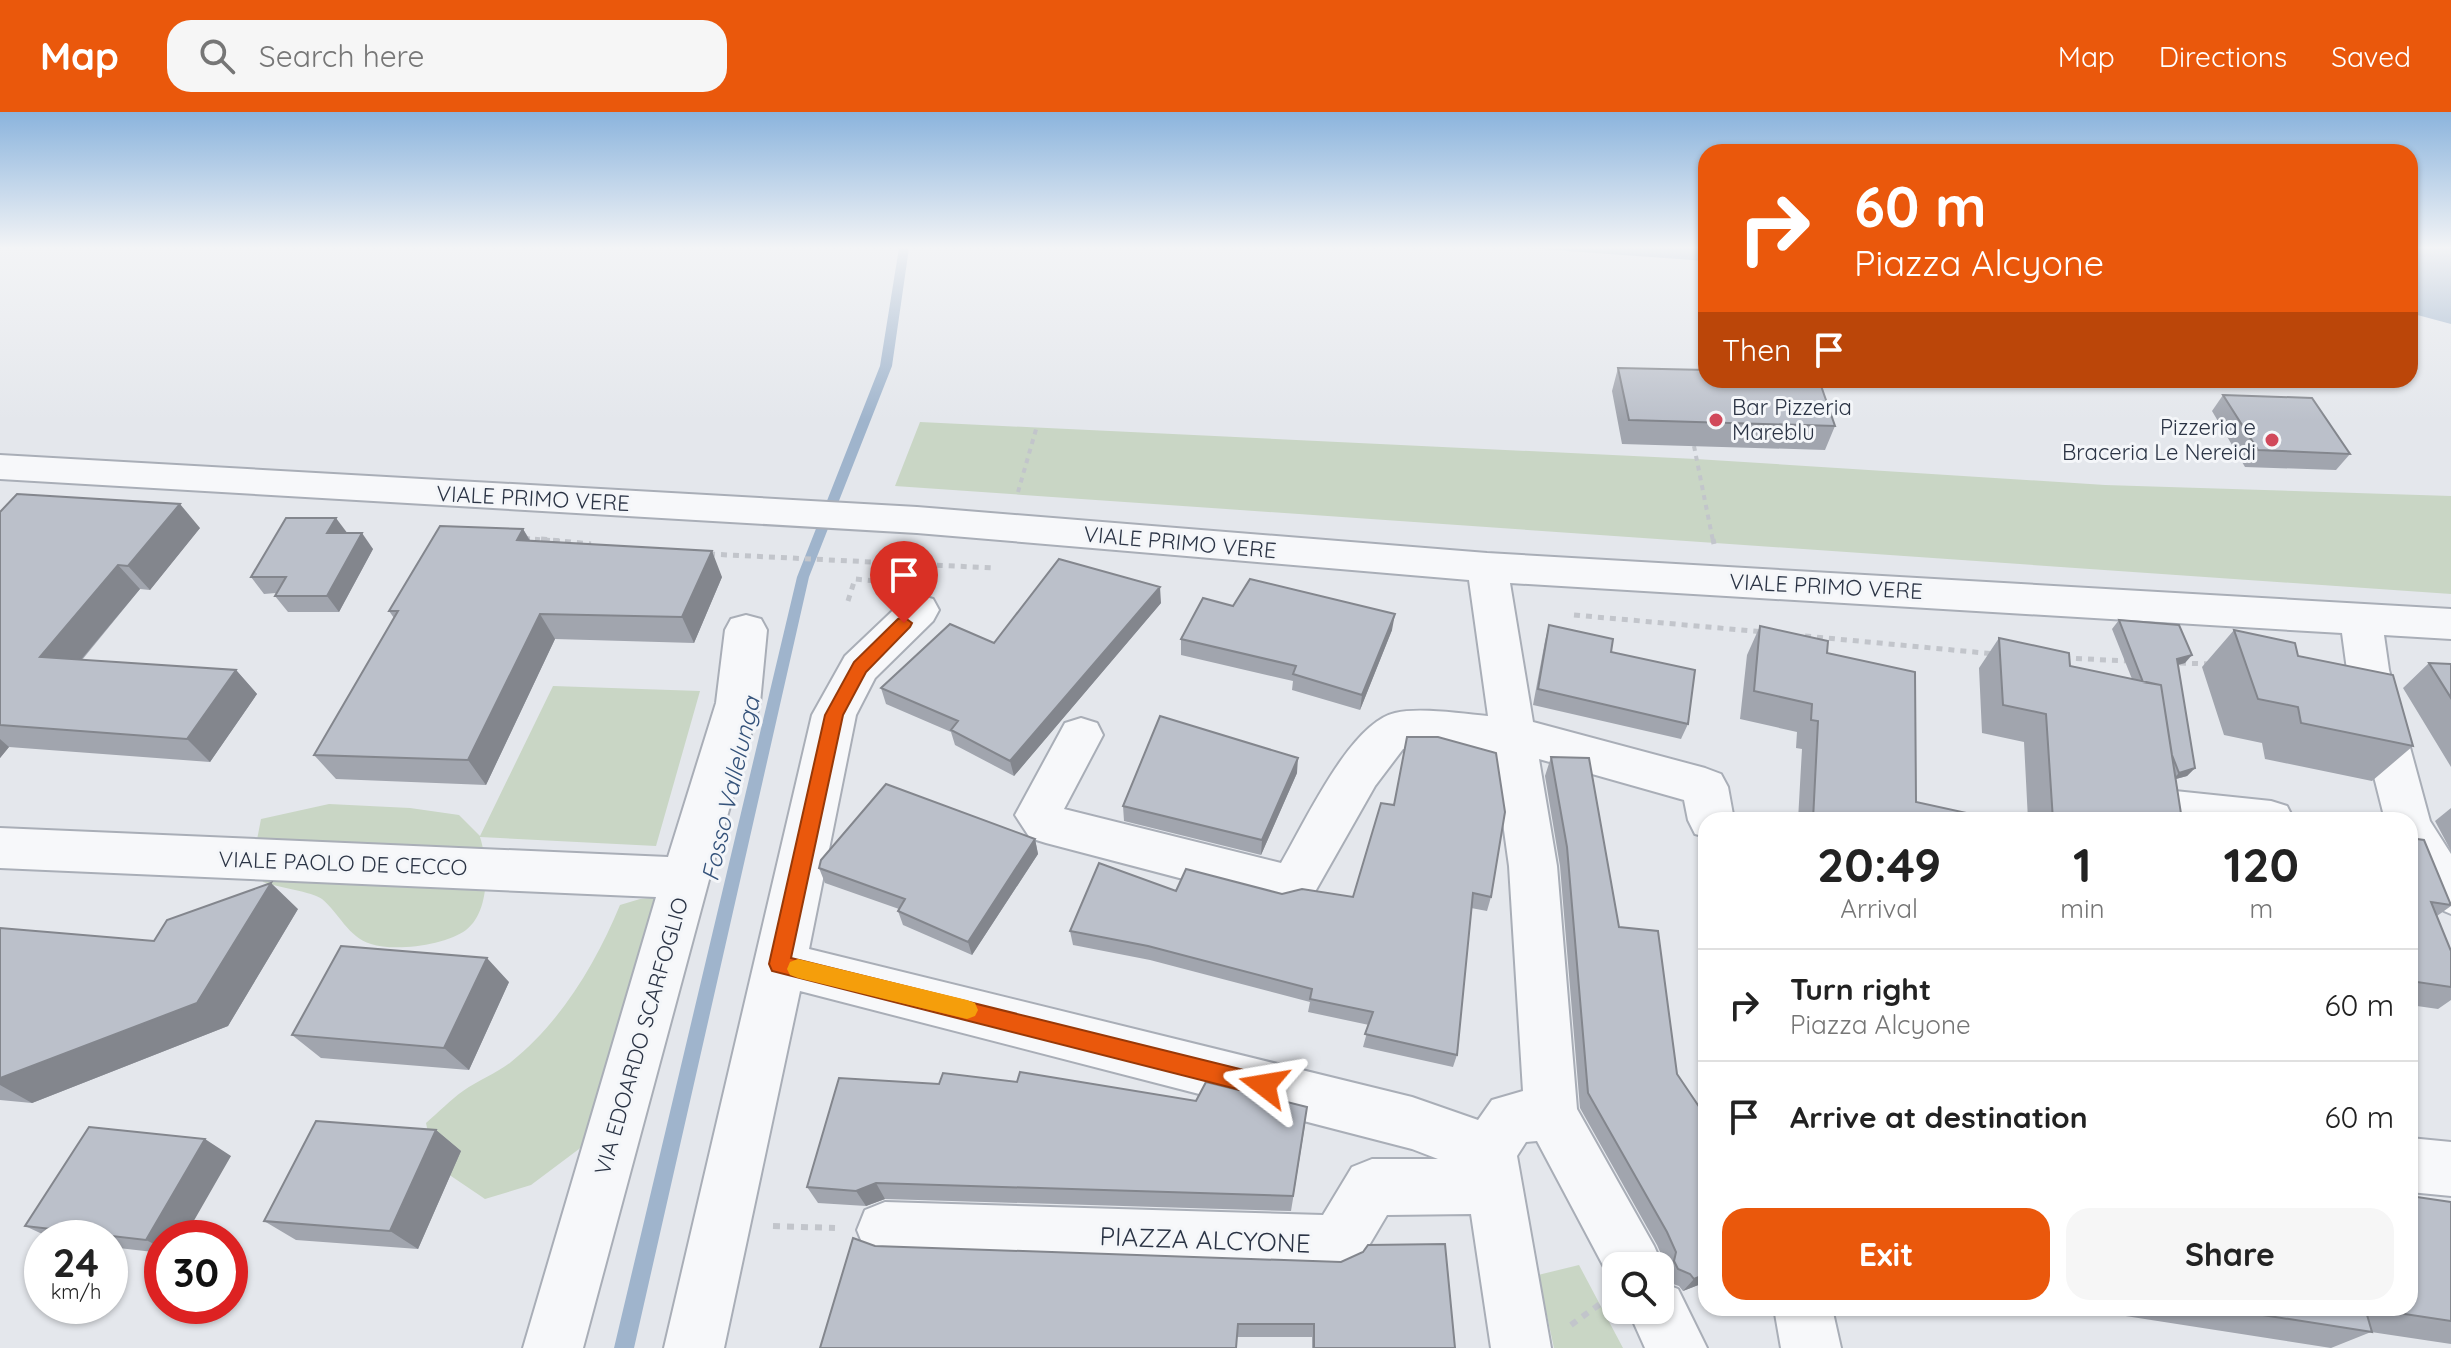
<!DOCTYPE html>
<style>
:root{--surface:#fff;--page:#f6f6f6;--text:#222;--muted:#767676;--line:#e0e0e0;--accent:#ea580c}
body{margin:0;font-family:Quicksand,sans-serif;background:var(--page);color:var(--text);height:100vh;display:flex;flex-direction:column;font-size:30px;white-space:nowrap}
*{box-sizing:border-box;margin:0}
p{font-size:26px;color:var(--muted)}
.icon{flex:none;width:44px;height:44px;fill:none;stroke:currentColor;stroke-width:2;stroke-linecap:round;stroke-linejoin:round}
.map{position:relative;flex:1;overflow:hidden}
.panel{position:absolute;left:1698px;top:700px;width:720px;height:504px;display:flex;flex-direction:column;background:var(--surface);border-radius:24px;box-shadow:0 2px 6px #0004}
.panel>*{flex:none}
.hud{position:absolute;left:1698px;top:32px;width:720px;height:244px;border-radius:24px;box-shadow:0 2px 6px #0004;background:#ea580c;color:#fff;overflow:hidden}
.tools{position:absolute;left:1602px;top:1140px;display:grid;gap:16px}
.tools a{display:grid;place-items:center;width:72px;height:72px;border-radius:16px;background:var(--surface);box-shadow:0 2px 6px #0004;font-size:40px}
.speed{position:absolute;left:24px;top:1108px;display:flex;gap:16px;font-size:40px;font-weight:700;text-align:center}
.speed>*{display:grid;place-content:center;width:104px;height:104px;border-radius:50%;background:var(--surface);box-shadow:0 2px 6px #0004;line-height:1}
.speed small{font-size:20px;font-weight:400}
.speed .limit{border:12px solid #d22;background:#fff;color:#111}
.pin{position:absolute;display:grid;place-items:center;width:68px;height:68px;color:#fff;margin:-82px -34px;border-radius:50% 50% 50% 0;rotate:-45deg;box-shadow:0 0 8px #0007}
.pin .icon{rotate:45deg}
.me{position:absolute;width:88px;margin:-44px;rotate:284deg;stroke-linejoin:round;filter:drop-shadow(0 0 6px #0008)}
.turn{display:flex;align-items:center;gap:28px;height:168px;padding:0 24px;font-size:36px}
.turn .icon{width:104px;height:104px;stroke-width:2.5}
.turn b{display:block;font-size:56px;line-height:68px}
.then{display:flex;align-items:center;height:76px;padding:0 24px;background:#0003;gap:16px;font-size:30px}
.eta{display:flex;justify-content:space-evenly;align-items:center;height:136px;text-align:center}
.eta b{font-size:48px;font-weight:700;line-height:56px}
.action{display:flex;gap:16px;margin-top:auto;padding:16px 24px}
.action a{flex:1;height:92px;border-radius:24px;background:var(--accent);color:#fff;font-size:32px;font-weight:700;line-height:92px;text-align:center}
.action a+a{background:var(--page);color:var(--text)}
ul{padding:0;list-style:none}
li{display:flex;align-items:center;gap:24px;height:112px;padding:0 24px;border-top:2px solid var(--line)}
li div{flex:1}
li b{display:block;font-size:30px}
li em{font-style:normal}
header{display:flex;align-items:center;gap:48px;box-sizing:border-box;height:112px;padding:0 40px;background:var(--accent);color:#fff}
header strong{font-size:38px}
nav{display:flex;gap:44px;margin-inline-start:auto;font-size:28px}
.search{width:560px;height:72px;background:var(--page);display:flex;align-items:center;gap:20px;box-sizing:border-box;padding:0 28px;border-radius:24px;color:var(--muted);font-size:30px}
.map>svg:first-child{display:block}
.green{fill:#c9d6c5}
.water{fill:#9fb4cc}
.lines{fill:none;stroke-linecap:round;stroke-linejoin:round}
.stream{fill:#9fb4cc;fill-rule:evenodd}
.minor-casing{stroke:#a9aeb7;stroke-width:4}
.path-far2{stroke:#c2c5cb;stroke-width:4;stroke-dasharray:5 5;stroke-linecap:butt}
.path-far1{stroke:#c2c5cb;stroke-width:5;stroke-dasharray:6 6;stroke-linecap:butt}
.path{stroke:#c2c5cb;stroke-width:6;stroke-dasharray:7 7;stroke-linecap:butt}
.minor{fill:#f7f8fa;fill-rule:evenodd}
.wall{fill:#a1a5ae}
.shaded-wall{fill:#83868d}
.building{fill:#bbc0ca;stroke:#83868d;stroke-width:2}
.route{fill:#ea580c;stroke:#983908;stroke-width:2}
.slow{fill:#f59e0b}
.poi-dot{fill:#d1495b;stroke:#f4f6f9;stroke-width:3}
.labels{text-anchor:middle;stroke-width:6;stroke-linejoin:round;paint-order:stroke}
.poi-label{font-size:22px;fill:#2b3445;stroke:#f4f6f9;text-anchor:start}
.street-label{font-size:22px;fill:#2b3445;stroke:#f4f6f9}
.water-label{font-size:24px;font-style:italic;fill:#34527a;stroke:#f4f6f9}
.near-street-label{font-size:26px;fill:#2b3445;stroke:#f4f6f9}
</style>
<header>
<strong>Map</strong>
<div class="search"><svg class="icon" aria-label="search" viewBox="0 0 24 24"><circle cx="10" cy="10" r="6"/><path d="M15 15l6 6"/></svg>Search here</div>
<nav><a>Map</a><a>Directions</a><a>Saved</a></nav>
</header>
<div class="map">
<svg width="2451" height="1236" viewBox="0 0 2451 1236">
<rect width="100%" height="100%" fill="#e4e7ec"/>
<path class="green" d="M920,310L1696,347L2105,373L2451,384V482L895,374Z
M553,574L700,579L656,734L480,725C488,750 491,799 466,818C446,833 395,840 371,832C348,825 339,801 322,787C313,780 276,775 263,770L255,738L261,707L329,692L410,696L459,703L480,724Z
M670,784L606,1008L579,1037L531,1073L485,1087L451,1064L433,1044L426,1011C438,1001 450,988 463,979C479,968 497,961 511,950C561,910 596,851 620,793L640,787Z
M1579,1153L1623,1236H1554L1538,1163Z"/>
<path class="water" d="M1519,136H1706V149L1539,137Z
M2410,136H2451V212L2410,201Z"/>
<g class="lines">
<path class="stream" d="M899,136H909L892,254L809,465L634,1236H614L797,465L880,254Z"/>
<g class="minor-casing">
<path id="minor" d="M0,343L917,395L1487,441L2451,497V527L2384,523L2389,558L2430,709L2451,742V802C2408,786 2410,747 2410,708H2385L2347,558L2342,521L1510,471L1533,610L1705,656L1721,662L1728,675L1734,708H1706V725L1695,722L1688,708L1684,688L1539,647L1557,754L1577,997L1654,1134L1663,1154L1660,1161V1154H1616V1175L1614,1174L1537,1029L1526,1030L1517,1044L1551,1236H1491L1471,1102L1387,1103L1358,1152L1338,1161L885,1146L865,1138L857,1118L865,1098L885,1090L1323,1103L1352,1055L1372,1047H1438L1412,1037L800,879L724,1236H664L812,603L845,544L905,487L919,483L933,487L939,498L933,509L875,566L856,603L809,837L1412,985L1478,1008L1492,988L1523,979L1509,754L1493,639L1403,637L1375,674L1312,785L1282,793L1046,731L1030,726L1015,703L1065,611L1081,606L1097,611L1103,623L1064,697L1281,751C1304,712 1350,611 1395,601C1420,595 1462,602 1488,604L1469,468L917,421L0,367Z
M746,503L761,507L767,518L760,591L713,753L583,1236H523L656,785L0,756V716L668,745L716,591L725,518L731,507Z
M2175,679L2271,689L2287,694L2294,708H2157L2152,698L2159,685Z
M2410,1026L2451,1030V1084L2410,1080Z
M1660,1170L1678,1177L1707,1236H1645L1628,1198H1660Z
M1774,1196H1832L1841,1236H1781Z"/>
</g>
<path class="path-far2" d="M1694,334L1713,429
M1018,380L1037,314
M525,426L563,429"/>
<path class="path-far1" d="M541,427L591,432
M1713,427L1714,432
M709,442L994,456
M848,489L855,467L875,469L882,451
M1574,503L1764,520
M1805,524L1995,542
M2064,546L2130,549
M2180,551L2210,552"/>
<path class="path" d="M773,1114L835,1116
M1571,1213L1600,1192"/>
<use href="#minor" class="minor"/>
</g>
<path class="wall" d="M1618,256L1835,314L1825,338L1622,332L1612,279Z
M2223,283L2350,342L2336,358L2245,355L2212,299Z
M0,400L200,416L150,478L140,477L82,548L236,558L257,582L210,650L9,635L0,646Z
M523,417L530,428L722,465L694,531L555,527L486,673L336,667L314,643L394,506L389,499Z
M347,421L373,437L339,500H288L275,484L276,481L264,482L251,465Z
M1161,491L1014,664L955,633L951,620L886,592L881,576L994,531Z
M1233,494L1392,518L1360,598L1292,578L1293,569L1181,543V527Z
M2119,508L2185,551L2178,553L2195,656L2187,664L2176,667L2182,708H2028L2024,630L1982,621L1979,556L1999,526L2070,554L2132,567L2112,517Z
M1549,513L1688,612L1681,627L1533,593L1545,529Z
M1760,514L1827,541L1916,690L1985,708H1798L1802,637L1796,636L1797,620L1740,607L1747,543Z
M2234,518L2298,544L2413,634L2372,669L2265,647L2262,631L2224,623L2202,555Z
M2429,551L2451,552V655L2403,576Z
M1551,645L1677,962L1706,1005V1170L1683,1179L1679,1174L1667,1170L1663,1162L1666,1153L1657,1133L1580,996L1560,754L1545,664Z
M1297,661L1261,743L1124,709L1123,694Z
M1381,691L1491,785L1487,799L1471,796L1457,943L1453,955L1363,935L1369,913L1308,900L1310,890L1150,848L1073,833L1070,819L1176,779L1282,782L1353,785Z
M2451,696V739L2435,709Z
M2410,726L2451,794L2437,804L2451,839V888L2438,897L2410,893Z
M1035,727L1038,742L972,843L903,813L898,799L899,797L825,771L819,756Z
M298,797L228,914L32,991L0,988V816L154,829Z
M509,870L469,958L321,946L292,923Z
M1305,1013L1291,1099L885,1087L866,1094L818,1091L807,1075Z
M436,1018L461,1039L418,1137L296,1128L264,1109Z
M231,1044L162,1126V1141L110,1135V1126H51L25,1114Z
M2451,1090V1232L2371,1220L2331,1236L2074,1196H2410Z
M875,1134L1455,1236H1312V1225H1237L1236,1236H820Z"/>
<path class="shaded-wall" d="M180,392L200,416L150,478L128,454Z
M336,406L348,422L327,421Z
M523,417L538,443L517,428Z
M362,421L373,437L339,500L327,484Z
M712,439L722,465L694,531L682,505Z
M118,453L140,477L64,568L40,545Z
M1160,475L1161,491L1014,664L1010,649Z
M540,502L555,527L486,673L468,648Z
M1395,502L1392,518L1360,598L1362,583Z
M2192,543L2185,551L2170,555L2177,547Z
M236,558L257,582L210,650L187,627Z
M0,627L9,635L0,646Z
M1298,646L1297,661L1261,743L1262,728Z
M2195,656L2187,664L2172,668L2179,661Z
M1035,727L1038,742L972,843L968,830Z
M271,771L298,797L228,914L32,991L0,973V966Z
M487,846L509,870L469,958L444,936Z
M436,1018L461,1039L418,1137L390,1119Z
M205,1027L231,1044L184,1126H162V1136L146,1128Z
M876,1071L885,1087L866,1094L856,1079Z
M1706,1162V1170L1683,1179L1694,1167Z"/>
<path class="building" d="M1618,256L1706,258V268H1819L1835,314L1629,308Z
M2223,283L2312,286L2350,342L2258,338Z
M17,382L180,392L128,454L118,453L40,545L236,558L187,627L0,613V400Z
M286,406H336L327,421H362L327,484H275L286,465H251Z
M440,414L523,417L517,428L712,439L682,505L540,502L468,648L314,643L398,499H389Z
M1059,447L1160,475L1010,649L951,618L958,609L881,576L950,512L994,531Z
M1250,467L1395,502L1362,583L1293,562L1296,554L1181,527L1203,486L1233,494Z
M2119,508L2179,513L2192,543L2177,547L2195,656L2179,661L2172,643L2161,573L2143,570Z
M1549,513L1613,527L1611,540L1695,558L1688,612L1538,577Z
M1760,514L1828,529L1827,541L1915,560L1916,690L1985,705V708H1813L1818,609L1811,608L1812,592L1754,579Z
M2234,518L2295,531L2298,544L2393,563L2413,634L2301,611L2298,595L2258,587Z
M1999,526L2069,541L2070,554L2161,573L2182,708H2053L2046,602L2003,593Z
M2429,551L2451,552V586Z
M1160,604L1298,646L1262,728L1123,694Z
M1407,625H1438L1496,641L1505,700L1491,785L1473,781L1457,943L1365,922L1373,900L1310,887L1312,877L1148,834L1070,819L1099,751L1176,779L1186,757L1282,782L1302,777L1353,785L1381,691L1394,693Z
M1551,645L1589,646L1619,815L1658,819L1677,962L1706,1005V1162L1694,1167L1690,1162L1678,1157L1674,1149L1676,1140L1667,1120L1588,981L1567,735Z
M886,672L1035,727L968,830L898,799L905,787L819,756L821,748Z
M2410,726L2424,728L2451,793L2431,790L2451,839V875L2410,869Z
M271,771L197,891L0,966V816L154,829L167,808Z
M341,834L487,846L444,936L292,923Z
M1020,960L1196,989L1206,970L1307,995L1293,1084L876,1071L856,1079L807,1075L839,966L939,972L943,961L1017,970Z
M316,1009L436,1018L390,1119L264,1109Z
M89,1015L205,1027L146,1128L25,1114Z
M2410,1084L2451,1090V1209L2365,1196H2410Z
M853,1126L875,1134L1341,1150L1363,1140L1368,1133L1445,1132L1455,1236H1314V1212H1238L1236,1236H820Z
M2218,1196H2365L2372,1220Z"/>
<linearGradient id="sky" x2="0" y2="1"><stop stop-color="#8bb4dd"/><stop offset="0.44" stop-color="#f3f4f6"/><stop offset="1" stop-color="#f3f4f6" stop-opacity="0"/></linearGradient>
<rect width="2451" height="309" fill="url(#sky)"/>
<path class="route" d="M904,505L912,511L910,515L866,560L843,603L791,846L1264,963L1272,966L1275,973L1272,981L1264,984L772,859L769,852L825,603L854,550L898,507Z"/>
<path class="slow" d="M798,847L967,888L975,891L978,898L975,904L967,907L798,866L790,863L787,857L790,850Z"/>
<g class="poi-dot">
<circle cx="1716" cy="308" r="8"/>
<circle cx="2272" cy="328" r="8"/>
</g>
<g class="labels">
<g class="poi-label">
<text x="1732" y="303">Bar Pizzeria<tspan x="1732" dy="25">Mareblu</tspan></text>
<text x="2256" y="323" text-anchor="end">Pizzeria e<tspan x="2256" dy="25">Braceria Le Nereidi</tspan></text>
</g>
<g class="street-label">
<text transform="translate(533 386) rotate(3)" y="8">VIALE PRIMO VERE</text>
<text transform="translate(1180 430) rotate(5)" y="8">VIALE PRIMO VERE</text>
<text transform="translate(1826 474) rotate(3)" y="8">VIALE PRIMO VERE</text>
<text transform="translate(343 751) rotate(2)" y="8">VIALE PAOLO DE CECCO</text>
<text transform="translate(641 924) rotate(-74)" y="8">VIA EDOARDO SCARFOGLIO</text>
</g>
<g class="water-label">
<text transform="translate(731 677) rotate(-77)" y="8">Fosso Vallelunga</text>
</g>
<g class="near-street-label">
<text transform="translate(1205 1128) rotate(2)" y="9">PIAZZA ALCYONE</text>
</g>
</g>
</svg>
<div class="tools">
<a><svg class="icon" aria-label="search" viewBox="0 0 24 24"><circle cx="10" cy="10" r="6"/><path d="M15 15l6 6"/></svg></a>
</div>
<div class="speed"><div>24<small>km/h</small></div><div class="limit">30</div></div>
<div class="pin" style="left:904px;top:511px;background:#d93025"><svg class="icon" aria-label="arrive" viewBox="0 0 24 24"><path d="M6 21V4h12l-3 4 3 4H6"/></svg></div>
<svg class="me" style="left:1264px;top:973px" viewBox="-20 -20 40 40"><path d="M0-17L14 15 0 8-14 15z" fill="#ea580c" stroke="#fff" stroke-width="4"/></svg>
<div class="hud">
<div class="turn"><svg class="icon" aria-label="right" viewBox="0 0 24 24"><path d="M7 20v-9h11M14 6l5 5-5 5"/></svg><div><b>60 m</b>Piazza Alcyone</div></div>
<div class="then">Then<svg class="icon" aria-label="arrive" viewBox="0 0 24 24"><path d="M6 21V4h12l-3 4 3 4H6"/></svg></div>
</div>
<section class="panel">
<div class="eta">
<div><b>20:49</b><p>Arrival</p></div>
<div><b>1</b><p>min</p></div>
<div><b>120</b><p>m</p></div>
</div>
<ul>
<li><svg class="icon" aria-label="right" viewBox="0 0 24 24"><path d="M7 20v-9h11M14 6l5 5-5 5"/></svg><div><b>Turn right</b><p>Piazza Alcyone</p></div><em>60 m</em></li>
<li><svg class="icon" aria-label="arrive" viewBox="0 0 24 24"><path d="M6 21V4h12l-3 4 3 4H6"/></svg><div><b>Arrive at destination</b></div><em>60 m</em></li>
</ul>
<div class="action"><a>Exit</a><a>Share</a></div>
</section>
</div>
